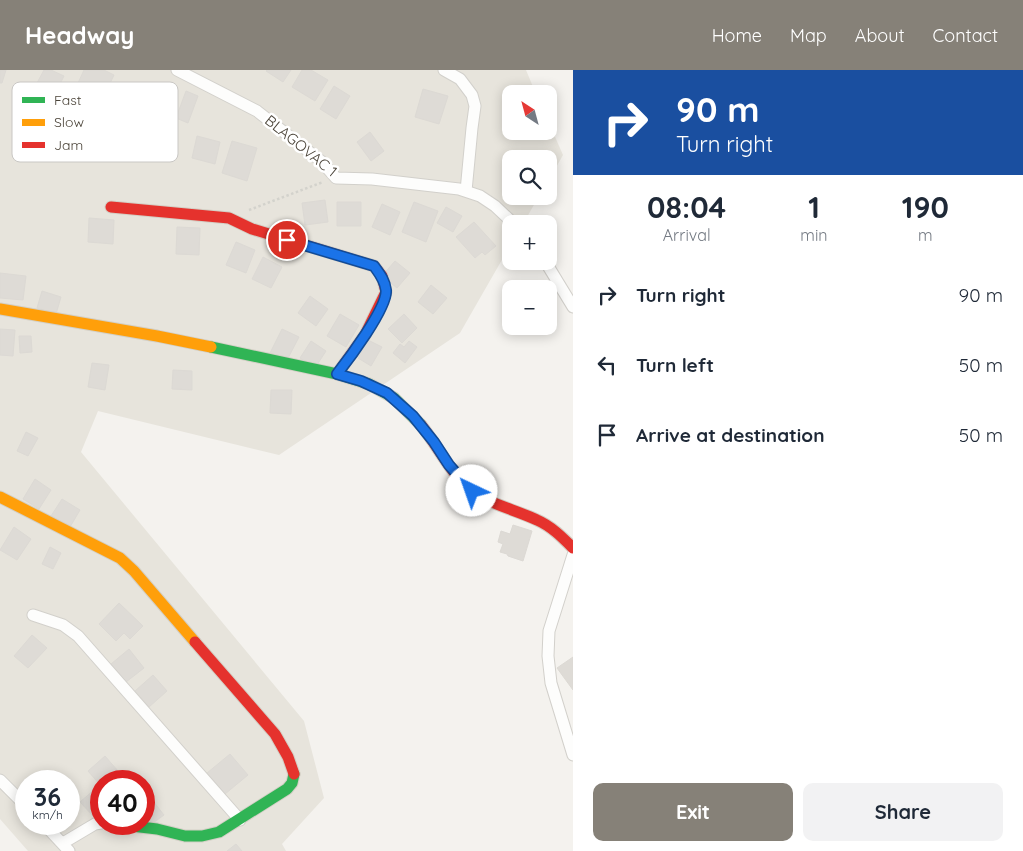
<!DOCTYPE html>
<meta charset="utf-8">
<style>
:root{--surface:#fff;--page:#f2f2f3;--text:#1f2937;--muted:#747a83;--accent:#868178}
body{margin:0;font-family:Quicksand,sans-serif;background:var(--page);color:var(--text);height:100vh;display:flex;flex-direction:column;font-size:19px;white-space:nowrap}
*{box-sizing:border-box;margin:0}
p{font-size:16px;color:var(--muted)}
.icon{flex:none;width:28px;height:28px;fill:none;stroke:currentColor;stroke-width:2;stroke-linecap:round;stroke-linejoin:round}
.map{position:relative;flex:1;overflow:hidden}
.side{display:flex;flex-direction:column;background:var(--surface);width:450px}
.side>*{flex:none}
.hud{background:#1a4fa0;color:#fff;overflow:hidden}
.needle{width:32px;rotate:324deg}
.tools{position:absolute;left:502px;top:15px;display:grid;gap:10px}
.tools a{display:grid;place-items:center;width:55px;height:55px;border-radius:10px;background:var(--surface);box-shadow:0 2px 12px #0003;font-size:25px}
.speed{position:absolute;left:15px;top:700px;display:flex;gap:10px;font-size:25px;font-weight:700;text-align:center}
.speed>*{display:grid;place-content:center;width:65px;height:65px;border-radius:50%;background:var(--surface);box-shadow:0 2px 12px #0003;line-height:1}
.speed small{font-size:12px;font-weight:400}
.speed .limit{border:8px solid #d22;background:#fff;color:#111}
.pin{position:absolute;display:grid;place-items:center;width:42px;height:42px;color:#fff;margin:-21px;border:2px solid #fff;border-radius:50%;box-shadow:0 1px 5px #0007}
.me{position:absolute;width:55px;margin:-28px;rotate:318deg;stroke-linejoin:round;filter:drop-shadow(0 0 4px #0008)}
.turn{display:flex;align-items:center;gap:18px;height:105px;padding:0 20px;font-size:22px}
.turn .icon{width:65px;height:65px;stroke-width:2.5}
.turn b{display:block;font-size:35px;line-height:42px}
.eta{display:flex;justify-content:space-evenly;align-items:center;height:85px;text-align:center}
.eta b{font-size:30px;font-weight:700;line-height:35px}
.action{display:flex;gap:10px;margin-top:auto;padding:10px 20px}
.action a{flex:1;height:58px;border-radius:10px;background:var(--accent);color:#fff;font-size:20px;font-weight:700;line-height:58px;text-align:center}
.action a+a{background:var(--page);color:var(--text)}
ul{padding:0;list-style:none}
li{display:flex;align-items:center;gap:15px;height:70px;padding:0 20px}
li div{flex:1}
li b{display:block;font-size:19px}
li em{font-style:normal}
header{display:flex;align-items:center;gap:30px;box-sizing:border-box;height:70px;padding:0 25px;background:var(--accent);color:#fff}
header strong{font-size:24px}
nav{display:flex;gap:28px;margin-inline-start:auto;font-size:18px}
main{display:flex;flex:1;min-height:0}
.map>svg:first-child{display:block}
.residential{fill:#e7e4dc;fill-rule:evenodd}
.building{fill:#dedbd6;stroke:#dcd9d4}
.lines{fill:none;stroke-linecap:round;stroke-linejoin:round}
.street-casing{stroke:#d2d0cb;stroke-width:13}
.fast-casing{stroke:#d3cfc5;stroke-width:13}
.slow-casing{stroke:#d3cfc5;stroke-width:13}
.jam-casing{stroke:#d3cfc5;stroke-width:13}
.path{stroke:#d3d2cc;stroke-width:2.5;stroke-dasharray:2.5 2.5;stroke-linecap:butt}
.street{stroke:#fdfdfc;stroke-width:11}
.fast{stroke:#30b455;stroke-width:11}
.slow{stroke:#ff9f0a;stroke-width:11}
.jam{stroke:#e5322d;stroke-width:11}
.route-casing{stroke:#114b97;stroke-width:12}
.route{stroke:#1a73e8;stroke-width:9}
.labels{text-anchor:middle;stroke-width:5;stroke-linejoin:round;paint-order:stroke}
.street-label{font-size:15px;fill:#4b4439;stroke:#fff}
.key{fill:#fff;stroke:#c9c7c4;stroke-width:1}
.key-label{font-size:14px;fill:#4b4439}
</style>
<header>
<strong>Headway</strong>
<nav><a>Home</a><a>Map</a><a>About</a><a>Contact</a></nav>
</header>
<main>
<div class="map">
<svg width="573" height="781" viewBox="0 0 573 781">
<rect width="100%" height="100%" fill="#f4f2ee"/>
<path class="residential" d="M0,0H526L536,24H511V61H549V53L563,85L549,110V89H511V126H539L523,154H511V174L460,263L279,385L98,341L81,382L304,651L324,728L282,774L286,781H28L0,749ZM26,711H69V754H26ZM101,711H144V754H101Z"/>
<path class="building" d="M0,0H6L2,13H0Z
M44,0H51L64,6L56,22L37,13Z
M84,0H104L114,5L104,26L78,13Z
M267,0H291L283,12L266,1Z
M302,0H311L328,10L315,31L292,17Z
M334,16L350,26L336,49L320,39Z
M423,19L448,26L439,54L415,47Z
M186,21L198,26L188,53L176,48Z
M370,62L384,81L371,91L357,72Z
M197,66L220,72L215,94L192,88Z
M232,71L257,78L247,111L222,103Z
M325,130L328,152L305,155L302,133Z
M337,132H361V156H337Z
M414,132L438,141L426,172L402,162Z
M382,134L400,142L390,165L372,157Z
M446,137L462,146L453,162L437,153Z
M89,148L114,150L113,174L88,172Z
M474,152L496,176L485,185L482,182L475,188L456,167Z
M177,157L200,158L199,185L176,184Z
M236,172L255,180L246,203L226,195Z
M263,187L282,197L271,218L252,209Z
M395,191L410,203L397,218L382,206Z
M0,203L26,206L23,230L0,228Z
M431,215L447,228L433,244L418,232Z
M42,221L61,227L56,244L37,238Z
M310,226L328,239L316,256L298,243Z
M340,244L359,255L346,277L327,266Z
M404,244L417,258L402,273L388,259Z
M0,259L15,260L13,286L0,285Z
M282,259L299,267L286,292L270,283Z
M19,266H31L32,282L20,283Z
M368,270L382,277L371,296L358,288Z
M311,271L326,281L315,298L300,288Z
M409,271L417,277L405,293L393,283L400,274L404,277Z
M92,293L109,295L105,320L88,317Z
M173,300L192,301V320L172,319Z
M271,320H292L291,344L270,343Z
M26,362L38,368L28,386L17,381Z
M35,409L51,420L39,439L23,429Z
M62,429L80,440L70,457L51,446Z
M513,455L532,461L523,491L508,486L507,484L500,482L503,474L498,472L501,461L510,464Z
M14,457L31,469L17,490L0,480Z
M50,477L61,483L53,499L42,494Z
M119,533L143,556L130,569L124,563L116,571L99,554Z
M32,565L47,578L28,598L14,586Z
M129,579L144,598L126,612L111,594Z
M573,587V620L557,598Z
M153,605L167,621L149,637L135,621Z
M230,684L248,705L225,724L207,703Z
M105,686L118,701L106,711H101V716L88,701Z
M95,719L101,726V742L95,748L80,732Z
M153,731L164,745L146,758L144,754V739Z
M69,745L74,750L60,763L51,754H69Z
M236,774L242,781H227Z"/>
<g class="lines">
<g class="street-casing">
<path id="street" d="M177,0L257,41L321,91L336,108L372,109L459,119L480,126L495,136L514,154
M444,0L460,9L472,25L475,36L472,58L466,121
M545,191L573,237
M573,485L549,561L548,586L551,613L573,685
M33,545L63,555L78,566L240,750
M0,710L26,736
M44,754L69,781
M63,773L95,754L101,753"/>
</g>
<g class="fast-casing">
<path id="fast" d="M211,277L337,304L369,314L394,328L421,355
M115,754L157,759L185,766H202L219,762L287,719L292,713L294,704"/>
</g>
<g class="slow-casing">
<path id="slow" d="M0,239L157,266L211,277
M0,427L120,488L134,501L195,572"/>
</g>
<g class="jam-casing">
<path id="jam" d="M111,137L229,148L252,159L374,196L382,206L386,222L365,265L337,304
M421,355C438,376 452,406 473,422C492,435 516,440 537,450C551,456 562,467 573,478
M195,572L275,664L288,687L294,704"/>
</g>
<path class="path" d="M249,140L323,112"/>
<use href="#street" class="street"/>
<use href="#fast" class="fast"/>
<use href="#slow" class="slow"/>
<use href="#jam" class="jam"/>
</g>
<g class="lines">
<g class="route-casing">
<path id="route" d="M287,170L374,196C379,203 385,210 386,220C388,237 348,290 337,304L361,311L387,323L413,346L434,372L449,395L472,421"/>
</g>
<use href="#route" class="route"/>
</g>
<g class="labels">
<g class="street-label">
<text transform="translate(301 76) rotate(39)" y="5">BLAGOVAC 1</text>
</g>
</g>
<rect x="12" y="12" width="166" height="80" rx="8" class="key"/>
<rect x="22" y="27" width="23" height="6" fill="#30b455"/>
<rect x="22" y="49" width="23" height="7" fill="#ff9f0a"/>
<rect x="22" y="72" width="23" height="6" fill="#e5322d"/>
<g class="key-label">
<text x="54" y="35">Fast</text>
<text x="54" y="57">Slow</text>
<text x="54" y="80">Jam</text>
</g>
</svg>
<div class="tools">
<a><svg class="needle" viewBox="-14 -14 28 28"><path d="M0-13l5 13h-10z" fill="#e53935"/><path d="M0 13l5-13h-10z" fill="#747a83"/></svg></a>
<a><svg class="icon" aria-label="search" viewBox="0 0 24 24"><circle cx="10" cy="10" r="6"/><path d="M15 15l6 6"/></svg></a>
<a>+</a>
<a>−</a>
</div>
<div class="speed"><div>36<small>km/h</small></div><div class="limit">40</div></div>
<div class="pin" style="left:287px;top:170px;background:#d93025"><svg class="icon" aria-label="arrive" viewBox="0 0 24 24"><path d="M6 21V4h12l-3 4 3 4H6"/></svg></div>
<svg class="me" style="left:472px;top:421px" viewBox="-20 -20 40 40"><circle r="19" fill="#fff"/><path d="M0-13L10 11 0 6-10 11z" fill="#1a73e8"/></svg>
</div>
<section class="side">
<div class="hud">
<div class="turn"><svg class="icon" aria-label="right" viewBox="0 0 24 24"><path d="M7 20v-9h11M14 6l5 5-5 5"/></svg><div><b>90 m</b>Turn right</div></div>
</div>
<div class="eta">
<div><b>08:04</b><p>Arrival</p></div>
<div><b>1</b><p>min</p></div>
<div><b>190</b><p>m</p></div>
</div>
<ul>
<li><svg class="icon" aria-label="right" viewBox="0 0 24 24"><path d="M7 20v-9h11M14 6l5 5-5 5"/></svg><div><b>Turn right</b></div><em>90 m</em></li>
<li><svg class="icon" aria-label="left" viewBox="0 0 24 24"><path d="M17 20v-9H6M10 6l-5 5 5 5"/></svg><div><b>Turn left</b></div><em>50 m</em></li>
<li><svg class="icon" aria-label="arrive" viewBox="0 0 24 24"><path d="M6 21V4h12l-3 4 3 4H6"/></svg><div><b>Arrive at destination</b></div><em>50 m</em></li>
</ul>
<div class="action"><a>Exit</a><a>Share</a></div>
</section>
</main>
